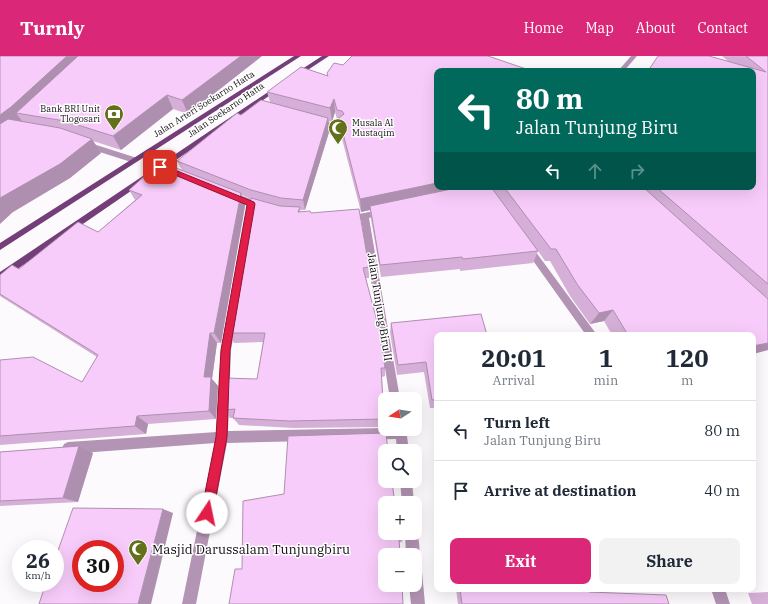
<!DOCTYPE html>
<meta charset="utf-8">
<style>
:root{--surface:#fff;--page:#f2f2f3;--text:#1f2937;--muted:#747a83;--line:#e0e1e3;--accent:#db2777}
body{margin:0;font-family:"IBM Plex Serif",serif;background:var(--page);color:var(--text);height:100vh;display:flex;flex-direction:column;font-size:15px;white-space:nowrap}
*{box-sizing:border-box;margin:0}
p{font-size:13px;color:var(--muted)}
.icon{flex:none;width:22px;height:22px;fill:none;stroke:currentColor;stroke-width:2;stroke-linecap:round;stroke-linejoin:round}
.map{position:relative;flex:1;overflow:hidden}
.sheet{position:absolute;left:434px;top:276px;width:322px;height:260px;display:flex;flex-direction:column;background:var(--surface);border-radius:8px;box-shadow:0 4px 16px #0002}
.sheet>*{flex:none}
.banner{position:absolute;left:434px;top:12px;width:322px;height:122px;border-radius:8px;box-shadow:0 4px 16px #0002;background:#00695c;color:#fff;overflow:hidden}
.needle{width:26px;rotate:258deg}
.tools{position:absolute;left:378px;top:336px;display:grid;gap:8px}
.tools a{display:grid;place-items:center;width:44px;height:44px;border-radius:8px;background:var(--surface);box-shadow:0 4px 16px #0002;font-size:20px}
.speed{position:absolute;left:12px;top:484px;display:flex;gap:8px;font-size:20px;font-weight:700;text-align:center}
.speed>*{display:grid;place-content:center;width:52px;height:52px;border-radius:50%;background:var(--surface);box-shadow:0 4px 16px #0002;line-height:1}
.speed small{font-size:10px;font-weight:400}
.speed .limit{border:6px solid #d22;background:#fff;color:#111}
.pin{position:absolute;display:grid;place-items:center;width:34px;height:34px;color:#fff;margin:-17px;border-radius:8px;box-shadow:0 2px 6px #0006}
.me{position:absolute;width:44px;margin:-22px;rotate:11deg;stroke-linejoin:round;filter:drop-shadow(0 0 3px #0008)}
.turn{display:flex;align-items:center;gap:14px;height:84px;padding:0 16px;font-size:18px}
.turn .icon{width:52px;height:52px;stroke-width:2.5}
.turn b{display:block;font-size:28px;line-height:34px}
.lanes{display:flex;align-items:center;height:38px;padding:0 16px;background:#0003;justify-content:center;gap:20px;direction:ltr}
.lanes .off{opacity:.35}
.eta{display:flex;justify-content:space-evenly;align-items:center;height:68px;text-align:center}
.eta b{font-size:24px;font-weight:700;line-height:28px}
.action{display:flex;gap:8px;margin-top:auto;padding:8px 16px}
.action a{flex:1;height:46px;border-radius:8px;background:var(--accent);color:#fff;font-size:16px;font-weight:700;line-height:46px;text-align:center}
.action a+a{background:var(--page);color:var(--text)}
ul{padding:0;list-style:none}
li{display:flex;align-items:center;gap:12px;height:60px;padding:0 16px;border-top:1px solid var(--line)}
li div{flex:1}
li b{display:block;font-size:15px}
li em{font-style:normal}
header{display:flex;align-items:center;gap:24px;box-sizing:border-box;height:56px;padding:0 20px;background:var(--accent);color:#fff}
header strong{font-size:19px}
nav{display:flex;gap:22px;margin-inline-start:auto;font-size:14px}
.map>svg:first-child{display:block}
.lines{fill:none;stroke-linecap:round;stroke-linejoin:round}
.service{fill:#b394b4;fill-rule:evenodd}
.minor{fill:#b394b4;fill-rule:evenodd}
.primary{fill:#743e78;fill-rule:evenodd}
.wall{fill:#d5afd7}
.shaded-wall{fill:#ae8faf}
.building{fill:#f8ccfa;stroke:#ae8faf;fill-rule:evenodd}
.route{fill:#e11d48;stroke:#92132f}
.labels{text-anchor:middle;stroke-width:3;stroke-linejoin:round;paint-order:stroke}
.far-street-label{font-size:9px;fill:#110c11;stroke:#fff}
.far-poi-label{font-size:9px;fill:#110c11;stroke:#fff;text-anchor:end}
.street-label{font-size:11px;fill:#110c11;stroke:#fff}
.near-poi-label{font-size:13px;fill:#110c11;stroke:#fff;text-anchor:start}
</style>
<header>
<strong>Turnly</strong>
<nav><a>Home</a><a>Map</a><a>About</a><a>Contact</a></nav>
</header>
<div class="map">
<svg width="768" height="548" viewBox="0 0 768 548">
<rect width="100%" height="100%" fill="#fdfafd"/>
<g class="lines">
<path class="service" d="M631,0H637L624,15H618Z"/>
<path class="minor" d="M316,63L343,70L344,72L340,74L314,66V64Z
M81,86H87L137,102L138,104L137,106H131L81,90Z
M232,136L267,149L268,151L264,154L229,141L228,139Z
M384,153L388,156L387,158L369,162L400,343H390L361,163L354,165L344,163L343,161L347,158L354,159Z
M527,187L530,188L597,279H586L524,192L523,190Z
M231,262L234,263L236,266L231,294L228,375L385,372V373H406L409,395H397L396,383L227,387L196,548H182L215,387L68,398L64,396L62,392L64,388L68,386L217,376L221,294L226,266L228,263Z
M400,425H412L414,447H402Z
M415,472C419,480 421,495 418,504L415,505V499H406L405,477H415Z
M415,509L420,511L422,516L425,548H411L409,529H415Z
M711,533H725L730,548H716Z"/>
<path class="primary" d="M294,0H301L0,194V187Z
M322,0H329L297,21H293V19Z
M277,30L282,31L0,225V216Z"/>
</g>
<path class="wall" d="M0,0H262L188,58L173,53L121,94L93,85L101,97L70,122L13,156Z
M722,0H768V294L753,298V279H612L604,265L590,268L570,240L550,205H545L538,195L533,207L460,215V213L381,221L371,163L370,154L361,156L340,75L339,67H338L335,56L332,66L329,65L330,73L305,154H300L301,156L311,157L369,211V222H366L385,312V320L382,321L384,371L293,372L239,369L233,362H230L224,354L257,323L263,286L234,287L228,277L251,143L242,139L245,150L221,287H217L212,323L218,330L216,363L148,368L146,378L0,389V304L82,326L97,301L0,240V219L19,213L98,176L135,144L129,134L165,111L182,114L177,105L241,59L270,46L267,36L327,20V17L437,131H753L728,5Z
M391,267L437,279V352H430L424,316L397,319L390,277Z
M79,390L93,397L78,446L0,450V396Z
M394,441L403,483L402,486L242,513Z
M456,533H588L589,536L669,548H458Z
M768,536V548H752L748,537Z"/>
<path class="shaded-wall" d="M67,0H90L16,57L22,65L0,81V59Z
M241,0H262L188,58L182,44Z
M167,39L173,53L121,94L113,80Z
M334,43L335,56L332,66L330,52Z
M328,62L330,73L305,154L303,144Z
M92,83L101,97L70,122L13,156L0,168V142Z
M437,127V131H476L370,150V154L361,156L360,143Z
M241,137L245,150L221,287L214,277Z
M613,254L604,265L590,268L599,257Z
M210,277L217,287L212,323L218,330L216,363L209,355L204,321Z
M768,287V294L753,298V290Z
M137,360L148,368L146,378L135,370Z
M79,390L93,397L78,446L63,442Z
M163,453L173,457L151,548H138Z"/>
<path class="building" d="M0,0H67L11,51L0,59Z
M78,0H241L182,44L167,39L113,80L65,65L16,57Z
M352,0H488L532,15H437V127L360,143L339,62L344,58L342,55L337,54L334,43L330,52L267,36L301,11L328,20L327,17L334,7L343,9Z
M658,0H709L766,16L746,0H768V228L656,131H753V15H648Z
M261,44L328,62L303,144L281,142L251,134L177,105L237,57L241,59Z
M8,63L60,72L92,83L60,108L0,142V68Z
M158,108L165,111L168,109L241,137L214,277H210L204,321H211L209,355L137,360L135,370L0,380V304L33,301L82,326L98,299L0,238V219L12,209L19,213L78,166L98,176L142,139L129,134Z
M461,131H491L538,195L463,203L462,201L380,209L370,150Z
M504,131H643L768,243V287L753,290V279H628L613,254L599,257L577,228L556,193H551Z
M251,142L280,150L300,151L298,156L310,155L311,157L359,153L369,211L363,212L378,269L385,312H381L384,363L289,365L233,362L235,353L224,354L225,322L257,323L265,277H228Z
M481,258L487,279H437V343L432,344L426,306L398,309L391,267Z
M386,377L388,395H385V425H392L394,441H399L400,447H385V477H402L403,483H399L400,499H385V529H402L403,548H229L235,513H242L243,445L284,438L288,380Z
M79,390L63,442L0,445V396Z
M73,452L163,453L138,548H39L46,527H55V503ZM81,493H115V527H81Z
M460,533H588L589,536L666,539L669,548H462Z"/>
<path class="route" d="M160,108L254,146L255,148L230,294L227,381L213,457L211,461L207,463L203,461L201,457L216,381L221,294L247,149L158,112V109Z"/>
<defs>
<g id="bank-pin" transform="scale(1)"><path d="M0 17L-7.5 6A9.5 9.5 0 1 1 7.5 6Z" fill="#63711d" stroke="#fff"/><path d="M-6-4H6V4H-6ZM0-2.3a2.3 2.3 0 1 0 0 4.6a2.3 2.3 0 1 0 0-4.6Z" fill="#fff"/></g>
<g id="mosque-pin" transform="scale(1)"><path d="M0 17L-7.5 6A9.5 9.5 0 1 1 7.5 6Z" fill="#63711d" stroke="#fff"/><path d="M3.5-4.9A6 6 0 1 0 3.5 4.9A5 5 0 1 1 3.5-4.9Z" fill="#fff"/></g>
</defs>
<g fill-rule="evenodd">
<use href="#bank-pin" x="114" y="58"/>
<use href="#mosque-pin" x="338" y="72"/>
<use href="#mosque-pin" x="138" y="493"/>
</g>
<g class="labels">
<g class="far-street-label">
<text transform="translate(204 48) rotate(-32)" y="3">Jalan Arteri Soekarno Hatta</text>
<text transform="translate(226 54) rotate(-34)" y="3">Jalan Soekarno Hatta</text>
</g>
<g class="far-poi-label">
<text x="100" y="56">Bank BRI Unit<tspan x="100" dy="10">Tlogosari</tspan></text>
<text x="352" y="70" text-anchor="start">Musala Al<tspan x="352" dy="10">Mustaqim</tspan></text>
</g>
<g class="street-label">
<text transform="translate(380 251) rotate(81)" y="4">Jalan Tunjung Biru II</text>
</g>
<g class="near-poi-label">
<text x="152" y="498">Masjid Darussalam Tunjungbiru</text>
</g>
</g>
</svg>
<div class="tools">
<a><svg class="needle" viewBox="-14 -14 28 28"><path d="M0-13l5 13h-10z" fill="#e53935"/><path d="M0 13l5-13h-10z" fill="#747a83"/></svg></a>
<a><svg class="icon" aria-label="search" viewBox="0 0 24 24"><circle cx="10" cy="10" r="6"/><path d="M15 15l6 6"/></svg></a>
<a>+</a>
<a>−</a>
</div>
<div class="speed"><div>26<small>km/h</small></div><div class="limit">30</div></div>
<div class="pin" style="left:160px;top:111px;background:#d93025"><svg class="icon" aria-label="arrive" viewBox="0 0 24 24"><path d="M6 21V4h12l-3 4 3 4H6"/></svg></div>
<svg class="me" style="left:207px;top:457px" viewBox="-20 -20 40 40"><circle r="19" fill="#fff"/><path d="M0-13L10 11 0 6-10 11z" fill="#e11d48"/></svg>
<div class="banner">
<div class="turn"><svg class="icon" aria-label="left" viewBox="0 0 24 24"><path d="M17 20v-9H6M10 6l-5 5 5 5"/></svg><div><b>80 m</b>Jalan Tunjung Biru</div></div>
<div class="lanes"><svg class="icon" aria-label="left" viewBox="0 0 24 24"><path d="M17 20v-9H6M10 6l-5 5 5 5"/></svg><svg class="icon off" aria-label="ahead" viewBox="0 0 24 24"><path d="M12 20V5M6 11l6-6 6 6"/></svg><svg class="icon off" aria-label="right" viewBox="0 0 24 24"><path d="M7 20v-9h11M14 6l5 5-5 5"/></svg></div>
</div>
<section class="sheet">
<div class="eta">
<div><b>20:01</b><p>Arrival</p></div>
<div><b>1</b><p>min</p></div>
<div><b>120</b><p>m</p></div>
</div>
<ul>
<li><svg class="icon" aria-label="left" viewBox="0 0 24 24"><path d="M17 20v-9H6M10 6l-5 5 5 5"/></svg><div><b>Turn left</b><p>Jalan Tunjung Biru</p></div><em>80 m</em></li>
<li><svg class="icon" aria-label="arrive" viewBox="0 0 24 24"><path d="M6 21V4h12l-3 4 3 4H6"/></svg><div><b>Arrive at destination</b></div><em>40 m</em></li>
</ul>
<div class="action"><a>Exit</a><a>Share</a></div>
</section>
</div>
